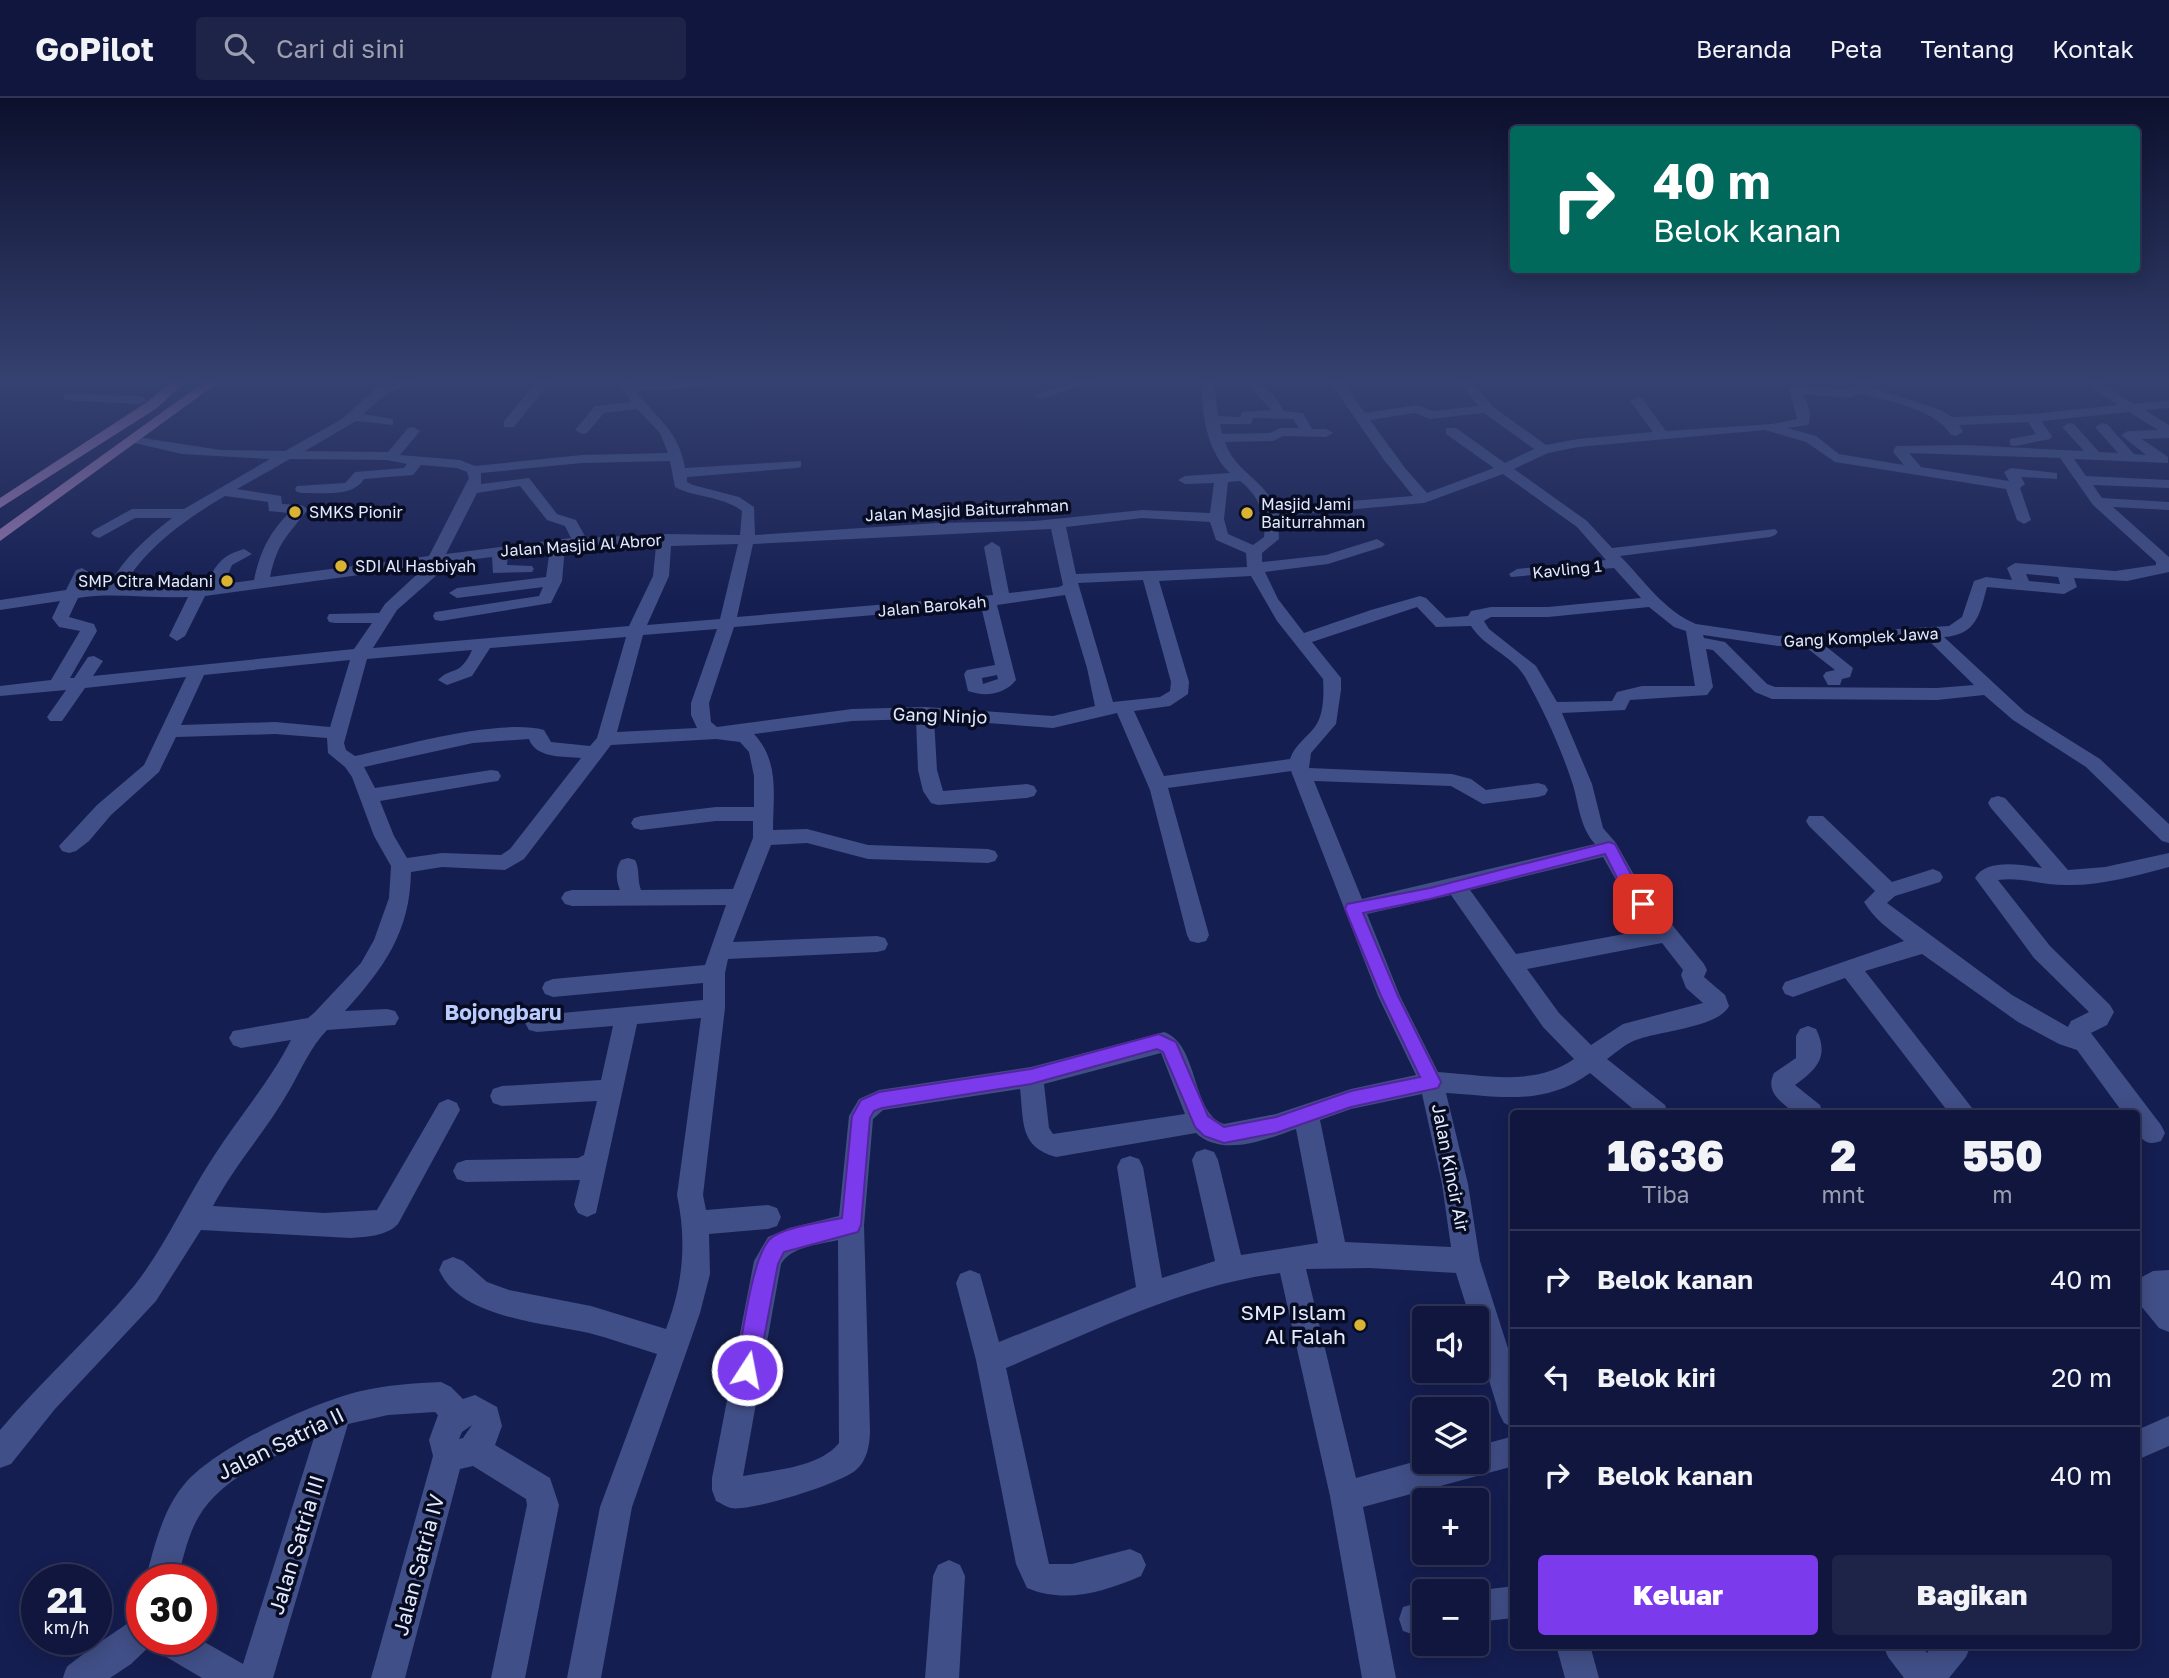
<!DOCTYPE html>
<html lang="id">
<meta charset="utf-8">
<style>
:root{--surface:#10163d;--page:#1e2348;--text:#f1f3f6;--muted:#9c9fb0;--line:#303557;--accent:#7c3aed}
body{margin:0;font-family:"Golos Text",sans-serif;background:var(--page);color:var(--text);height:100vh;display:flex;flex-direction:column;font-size:26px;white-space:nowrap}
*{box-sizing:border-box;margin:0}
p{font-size:23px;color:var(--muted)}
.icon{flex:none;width:38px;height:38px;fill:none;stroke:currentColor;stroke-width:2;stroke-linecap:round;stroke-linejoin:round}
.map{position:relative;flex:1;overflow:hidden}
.side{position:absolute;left:1510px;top:1012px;width:630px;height:539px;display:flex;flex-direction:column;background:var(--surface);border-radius:7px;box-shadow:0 4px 18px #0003,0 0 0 2px var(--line)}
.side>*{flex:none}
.hud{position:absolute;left:1510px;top:28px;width:630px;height:147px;border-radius:7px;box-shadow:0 4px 18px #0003,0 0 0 2px var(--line);background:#00695c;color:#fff;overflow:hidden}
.tools{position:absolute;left:1412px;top:1208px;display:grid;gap:14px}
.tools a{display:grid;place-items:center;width:77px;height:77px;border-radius:7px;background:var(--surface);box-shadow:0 4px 18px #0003,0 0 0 2px var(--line);font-size:35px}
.speed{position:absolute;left:21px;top:1466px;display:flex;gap:14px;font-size:35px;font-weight:700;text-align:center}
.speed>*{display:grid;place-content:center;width:91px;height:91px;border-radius:50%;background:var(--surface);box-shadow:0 4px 18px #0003,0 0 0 2px var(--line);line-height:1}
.speed small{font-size:18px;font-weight:400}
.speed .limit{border:10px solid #d22;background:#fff;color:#111}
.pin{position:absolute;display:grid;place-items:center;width:60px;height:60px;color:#fff;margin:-30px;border-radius:14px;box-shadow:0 4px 10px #0006}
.me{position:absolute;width:77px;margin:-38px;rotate:11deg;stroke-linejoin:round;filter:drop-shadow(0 0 5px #0008)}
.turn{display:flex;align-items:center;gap:24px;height:147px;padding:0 28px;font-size:32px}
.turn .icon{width:91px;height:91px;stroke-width:2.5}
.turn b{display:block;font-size:49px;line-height:60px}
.eta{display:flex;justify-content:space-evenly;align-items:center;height:119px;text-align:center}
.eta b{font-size:42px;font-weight:800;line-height:49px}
.action{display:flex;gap:14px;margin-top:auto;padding:14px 28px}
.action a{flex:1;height:80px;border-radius:7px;background:var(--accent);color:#fff;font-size:28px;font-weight:800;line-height:80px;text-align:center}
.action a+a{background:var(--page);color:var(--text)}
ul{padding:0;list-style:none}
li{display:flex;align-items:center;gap:21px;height:98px;padding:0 28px;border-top:2px solid var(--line)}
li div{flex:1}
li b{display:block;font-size:26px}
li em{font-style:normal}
header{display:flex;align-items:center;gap:42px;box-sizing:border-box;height:98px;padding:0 35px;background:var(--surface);border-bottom:2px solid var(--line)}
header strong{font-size:33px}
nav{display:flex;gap:38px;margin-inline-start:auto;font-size:24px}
.search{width:490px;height:63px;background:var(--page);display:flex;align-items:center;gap:18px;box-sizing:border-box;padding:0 24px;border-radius:7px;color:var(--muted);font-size:26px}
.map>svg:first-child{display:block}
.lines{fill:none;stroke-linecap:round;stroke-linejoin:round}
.minor{fill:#404f87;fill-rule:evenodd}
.major{fill:#9575ad;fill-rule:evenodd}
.route{fill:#7c3aed;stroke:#51269a;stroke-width:2}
.poi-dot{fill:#dab333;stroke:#070c22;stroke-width:2.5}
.labels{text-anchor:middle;stroke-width:7;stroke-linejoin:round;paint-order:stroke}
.far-poi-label{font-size:16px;fill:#e2e9fd;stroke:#070c22;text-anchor:start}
.far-street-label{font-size:16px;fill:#e2e9fd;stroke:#070c22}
.street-label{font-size:18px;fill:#e2e9fd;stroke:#070c22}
.quarter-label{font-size:21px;font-weight:bold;fill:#b9cafd;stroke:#070c22}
.near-poi-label{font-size:21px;fill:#e2e9fd;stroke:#070c22;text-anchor:end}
.near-street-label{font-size:21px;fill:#e2e9fd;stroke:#070c22}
</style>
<header>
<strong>GoPilot</strong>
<div class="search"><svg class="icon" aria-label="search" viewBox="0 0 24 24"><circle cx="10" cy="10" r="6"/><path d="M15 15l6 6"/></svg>Cari di sini</div>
<nav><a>Beranda</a><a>Peta</a><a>Tentang</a><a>Kontak</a></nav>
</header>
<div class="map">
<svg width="2169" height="1580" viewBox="0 0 2169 1580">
<rect width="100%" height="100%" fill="#151e51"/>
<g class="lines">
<path class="minor" d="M394,284H418L386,296L363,316L393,321V327L356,323L305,353L388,354L408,330L413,329L420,333L400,357L460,362L475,368L582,357L668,355L660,335L637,311L604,315L587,335L582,336L575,332L595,308L631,304L618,284L642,287L712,284L706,289L636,293C658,322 679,333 685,370L801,363V369L796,370L687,379V384L693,387L739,399L754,409L755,437L937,425L1035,423L1142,412L1210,415L1214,385L1185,386L1178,382L1185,378L1230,375C1207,354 1201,314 1202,284H1214L1218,318L1240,319L1242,314L1271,312L1250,289L1256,285L1273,296L1284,313L1303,315L1312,331H1326L1333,335L1326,339L1283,338L1273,343L1225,344C1235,374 1263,380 1275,409L1413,398L1384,362L1330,284H1343L1365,315L1417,307L1432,313L1478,308L1460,284H1473L1492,308L1546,347L1578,341L1653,334L1630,303L1637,299L1642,300L1666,333L1772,326L1797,321L1789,291L1795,287L1847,292L1856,289L1857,284H1869V289L1941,312L1952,319L2032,316L2118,307L2084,284H2100L2134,306L2169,302V310L2145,312L2169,327V340L2142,341L2168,359V365L2074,361L2086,378L2169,382V390L2093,387L2102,400L2169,404V412L2113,409L2169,459V474L2127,483L2074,480L2077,489L2064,496L1987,489C1980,515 1977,537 1944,539L2025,614L2100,661L2169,726V745L2162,743L2086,669L2013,622L1984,597L1937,602L1772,601L1755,594L1713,552L1706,551L1713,589L1707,597L1630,602L1625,612L1562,615L1592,686L1603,730L1616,745L1639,786L1704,866L1707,872L1704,879L1725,897L1729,908C1719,929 1661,933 1639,941C1627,944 1617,954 1607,961L1665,1007L1668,1015H1638L1590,975C1544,1009 1499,998 1446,995L1468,1086L1480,1163L1514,1269V1330L1504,1325L1499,1315L1477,1243V1220H1470L1456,1175L1370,1170L1306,1171L1356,1380L1424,1361L1477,1363V1348L1514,1338V1368L1363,1409L1396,1580H1362L1330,1398L1280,1175C1185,1187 1094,1233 1006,1270L1049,1466H1072L1130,1451L1141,1456L1146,1467L1141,1478C1104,1494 1065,1506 1027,1490L1016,1466L976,1262L956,1185L960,1176L970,1172L980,1176L999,1244L1136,1189L1117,1069L1121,1061L1130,1058L1139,1061L1143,1069L1162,1180L1215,1163L1192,1062L1196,1054L1205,1051L1214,1054L1218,1062L1241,1157L1318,1145L1296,1031C1267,1041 1223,1060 1196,1035L1056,1059C1019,1049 1024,1024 1020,991L883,1012L873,1021L864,1127L870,1332C870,1346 867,1363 856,1372C840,1386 750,1414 731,1410C726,1409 721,1405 716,1403L712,1392V1380L754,1163L768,1139L789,1130L839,1118L849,1018L859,1001L879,992L1031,969L1164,934C1199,946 1191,1015 1224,1026L1276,1016L1351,991L1416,977L1378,898L1291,673L1168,690L1209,837L1206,843L1198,845L1190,843L1187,837L1150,692L1117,615L1053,630L934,621L937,672L943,693L1027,686L1034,688L1037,693L1034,698L1027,700L938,707L931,705L923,693L918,672L916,621L852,623L754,636C780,664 773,697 773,732L807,731L868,747L988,751L995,753L998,758L995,763L988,765L868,761L807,745L771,747L733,844L877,838L885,840L888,846L885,852L877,854L728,861L725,875V910L703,1097L706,1112L768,1107L777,1110L781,1119L777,1128L768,1131L709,1136L710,1176L700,1215L632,1409L601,1580H567L600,1409L657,1256C634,1249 612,1241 589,1235C544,1225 460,1220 439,1172L443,1163L453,1159L463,1163L487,1184L509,1192L591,1208L666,1231C683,1186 687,1144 677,1097L701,920L637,926L596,1115L587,1119L578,1115L574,1107L580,1082L466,1084L457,1081L453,1073L457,1065L466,1062L578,1060L584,1057L597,1003L502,1008L493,1005L490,998L493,991L502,988L601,982L613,928L537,934L529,932L525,925L529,918L703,902V885L553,899L545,896L542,890L545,884L553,881L705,867L726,807L572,808L565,806L561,800L565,794L572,792H620C616,782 615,771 621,762L628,760L635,762C640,771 637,782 641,792L733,791L753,740V723H716L641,732L634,730L631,725L634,720L641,718L716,709H754V678L749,654L740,644L716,641L611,647L524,761L505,772L442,769L411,774C410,834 384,870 345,913L387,911L395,913L399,920L395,927L327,932C310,950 302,970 290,991C267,1032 235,1066 213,1108L324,1115L377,1112L439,1005L448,1001L457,1005L460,1012L398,1126C387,1138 366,1139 351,1140L201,1132L156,1203L55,1311L11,1366L0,1370V1332C42,1282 92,1238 134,1188C165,1149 185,1102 212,1061C238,1020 269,985 291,942L241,950L233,947L229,940L233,933L308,920L314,915L361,865L374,842L389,800L391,768L374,738L352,679L345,669L328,655L327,640L275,636L176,639L159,674L111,717L89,743L76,753L69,755L62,753L59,748L97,707L144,667L186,579L85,590L62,623H50L47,619L66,592L0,598V588L51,582L80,533L59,529L52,520L60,503L0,512V502L66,492L76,472L82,470L90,475L83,489L108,488C125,459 146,440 172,420H135L99,440L94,438L91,435L94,432L132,411H184L270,361L182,356L130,344V338L221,352L285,353L342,321L376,290ZM1862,295C1891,305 1934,310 1951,337L1956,338L1963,334L1959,327L2028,324L2036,336L2010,341V347L2015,348L2050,341L2052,338L2041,323L2129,314L2158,332L2128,333L2121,337L2146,357L2134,356L2107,326L2102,325L2095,329L2118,355L2099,354L2074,326L2069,325L2062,329L2084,353L1965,347L1896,348L1893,354L1904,367L1839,356L1816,338L1787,330L1808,327C1813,316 1807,306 1803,296L1848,300ZM1415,315L1430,321L1484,315L1534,351L1505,365L1456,330H1446V336L1494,370L1427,395L1405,370L1370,322ZM1253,320L1293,321L1299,330H1280L1270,335L1222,336L1220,326H1251ZM1765,332L1806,344L1835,364L2006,391L2017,422L2024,426L2031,422L2020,390L2025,386L2021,379L2057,381V375L2011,370L2004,374L2009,383L1921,369L1909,355L2060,360L2093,407L2156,464V467L2115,473L2015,465L2007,470L2012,482L1986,479L1974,483L1962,519L1949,528L1778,538L1696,526C1664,513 1644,482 1620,458L1770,439L1775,437L1778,434L1775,431L1612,450L1587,423L1514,371L1548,355L1578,349ZM290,361L387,362L407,366L404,370L355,374L345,385L297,388L295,391L297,394L302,395C322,394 352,400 364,381L413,377L421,367L457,370L467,374L469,380L429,458L270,479C278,443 287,439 308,411L301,407L282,406L281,398L237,391ZM670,363L675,389C696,400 723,398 742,413L740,437L664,436L586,440L576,422L557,416L529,380L481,386V375L582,365ZM1503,376L1577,429L1606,462L1517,471L1509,476L1511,479L1614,470L1641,500L1548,509H1491L1471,513L1468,518L1446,520L1426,500L1420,498L1371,512L1304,535L1278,501L1265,474L1328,466L1382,449L1385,446L1377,441L1326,457L1262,464V455L1279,441L1278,418L1424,405ZM1240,383C1258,397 1267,417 1264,439L1253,447L1228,436L1224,421L1228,384ZM520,388L547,422L565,428L571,440L446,456L477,395ZM225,398L268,404L269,413L289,415C269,435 260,454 254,482L224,486L232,467L252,456L244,451C223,457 213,467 208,488L160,491L123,489C146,449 186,421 225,398ZM1142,420L1210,424L1216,442L1246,455L1247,469L1076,476L1066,429ZM1051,431L1063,487L1059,489L1009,495L1000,449L992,444L984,449L993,497L737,519L753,446ZM738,446L720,521L647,527L669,478L671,448ZM656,448L653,478L629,528L373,550L397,512L438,476L442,465L492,459L493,475L532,474L534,471L532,468L507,467L508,457L550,451L546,479L457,490L449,495L457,500L543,489L539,498L435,514L433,518L435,522L441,523L551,505L562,483L565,449ZM426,468L385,506L379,515L329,516L327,520L329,524L335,525H372L354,551L93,578L103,563L94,558L88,559L74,580H70L97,533L94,526L69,519L78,500C114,494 151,501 188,499L169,538L177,543L185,538L205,498ZM2026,476L2058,479L2060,486L2029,483ZM1251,478L1277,523L1323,581C1324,596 1324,618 1314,630C1305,641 1295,647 1290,661L1164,678L1134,613L1170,608L1188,596L1189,584L1159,483ZM1143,482L1171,584L1170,593L1160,599L1113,604L1078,485ZM1065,497L1087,570L1095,608L1053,618L925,609L852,611L717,629L711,624L709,605L734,529L981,508L995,567L967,572L964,576L968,593C985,599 1004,597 1016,582L997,507ZM1417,509L1436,529L1471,528C1484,549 1513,558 1525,579C1544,613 1561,650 1573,687C1579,708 1580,729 1595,746L1362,801L1314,683L1451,688L1483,706L1538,699L1545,697L1548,692L1545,687L1538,685L1486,692L1471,681L1452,676L1309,670L1311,655L1336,626L1341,592V580L1312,544ZM1649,509L1674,529L1686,533L1695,588H1642L1617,594L1612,603L1557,604L1536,568L1489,531L1484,523L1491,519H1548ZM717,531L691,605V617L697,630L617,634L643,537ZM1703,537L1778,548L1803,547L1835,572L1826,574L1823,578L1828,587H1840L1842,581L1850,579L1853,570L1823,546L1926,540L1974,587L1937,590L1775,589L1767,586L1725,544L1704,540ZM626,539L597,640L590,648L551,644L544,632C499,620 402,648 355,658L346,652L344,645L367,561L472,552C460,579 452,568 438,582L447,587L472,578L490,550ZM350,562L330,629L275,624L181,627L204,577ZM997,577L998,581L983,586L982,580ZM529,641C536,661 564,658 581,660L510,751L501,757L442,755L407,760L394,738L380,703L491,684L498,683L501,678L498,673L491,672L375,690L364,669L473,645ZM1603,759L1624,796L1651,831L1516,856L1470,792ZM1451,797L1543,929L1574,961C1534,989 1484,977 1438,974L1400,898L1367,816ZM1662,845L1683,872L1681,877L1686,890L1703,905L1623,926L1591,947L1559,915L1527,871ZM1161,955L1185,1016L1053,1036L1049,1030L1044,986ZM1422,996L1442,1086L1451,1149L1345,1144L1320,1022L1351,1011ZM838,1142L839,1345C819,1370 773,1372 743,1378L781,1166C792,1148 818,1147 838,1142Z
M537,284H550L514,329H504V323Z
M1073,284H1095L1041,301L1035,297Z
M69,295L140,298L147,302L140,306L64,302V296Z
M1998,698L2005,700L2068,772L2105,769L2169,755V769C2135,778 2100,788 2065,787C2043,787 2021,779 1998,782L2050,848L2110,907L2114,914L2107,927L2091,935L2161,1027L2165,1035L2161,1043C2139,1051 2137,1032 2137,1015H2123L2077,952L2059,946L2018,924L1922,856L1865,873L1976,1015H1949L1845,880L1793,899L1785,896L1782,890L1785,884L1904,843C1889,831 1874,821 1864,804L1875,793L1809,728L1806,723L1809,718H1823L1892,784L1933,771L1940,774L1943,779L1940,784L1895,798L1887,805L2012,897L2068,929L2071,923L2089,914L2034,860L1975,780C1986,760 2023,767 2042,770L1991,710L1988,705L1991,700Z
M1808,928L1816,931C1830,959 1816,972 1795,987L1820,1007L1823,1015H1794C1780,1003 1765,994 1774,975L1796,960V938L1800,931Z
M2169,1172V1234L2159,1230L2137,1203L2138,1181L2153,1173Z
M441,1284L451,1289L463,1301L475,1297L497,1309L502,1328L495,1347L550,1380L559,1407L525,1580H491L527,1407L526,1401L473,1368L460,1371L405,1580H371L433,1358L429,1342L438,1317L435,1314L388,1317L348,1326L273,1580H202L158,1554L154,1544L131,1566L110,1580H63C64,1576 65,1573 67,1569C70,1565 135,1519 142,1517V1542H201L243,1566L314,1340C275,1358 220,1380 198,1420C187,1439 183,1462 177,1482H145C154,1451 162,1413 183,1388C213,1350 314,1304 361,1293C387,1287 414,1285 441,1284ZM472,1327L463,1340L459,1341L462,1334Z
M2169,1318V1348L2137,1362V1332Z
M949,1462L960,1467L965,1478L959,1580H925L933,1478L938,1467Z
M1514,1488V1520L1477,1524V1493H1474Z
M1424,1503V1535L1415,1537L1403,1533L1399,1521L1403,1509Z
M1556,1547H1590L1599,1580H1565Z
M1883,1547H1921L1927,1555L1933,1547H1971L1966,1559L1949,1580H1904L1888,1559Z"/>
<path class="major" d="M171,284H185L157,310L0,410V400L147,304Z
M204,284H219L0,443V431Z"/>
</g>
<linearGradient id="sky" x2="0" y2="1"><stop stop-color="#0c102d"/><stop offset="0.56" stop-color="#354170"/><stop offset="1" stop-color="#354170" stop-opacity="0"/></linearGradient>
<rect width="2169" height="506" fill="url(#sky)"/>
<path class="route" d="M1609,744L1615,746L1635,784L1651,806L1648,810H1637L1623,792L1605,756L1430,801L1363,815L1398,898L1441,984L1438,990L1351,1009L1276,1035L1224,1045L1204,1038L1195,1029L1163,954L1157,951L1031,986L882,1010L874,1013L870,1020L861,1127L858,1134L784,1154L778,1166L758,1272L755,1279L747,1283L740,1279L736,1272C742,1244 751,1160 770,1141C782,1129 824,1124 842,1120L852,1018L861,1002L879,994L1031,971L1159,936L1176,944L1208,1018L1224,1029L1276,1019L1351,993L1420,979L1381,898L1345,811L1347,806L1430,790Z"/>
<g class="poi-dot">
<circle cx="295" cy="414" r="7"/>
<circle cx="1247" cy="415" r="7"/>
<circle cx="341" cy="468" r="7"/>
<circle cx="227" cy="483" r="7"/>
<circle cx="1360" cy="1227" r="7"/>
</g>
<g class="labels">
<g class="far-poi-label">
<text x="1261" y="412">Masjid Jami<tspan x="1261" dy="18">Baiturrahman</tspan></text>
<text x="309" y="420">SMKS Pionir</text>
<text x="355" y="474">SDI Al Hasbiyah</text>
<text x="213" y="489" text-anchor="end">SMP Citra Madani</text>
</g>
<g class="far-street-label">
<text transform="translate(967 412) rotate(-3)" y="6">Jalan Masjid Baiturrahman</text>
<text transform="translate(581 447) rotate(-4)" y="6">Jalan Masjid Al Abror</text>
<text transform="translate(1567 471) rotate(-6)" y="6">Kavling 1</text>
<text transform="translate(932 508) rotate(-5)" y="6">Jalan Barokah</text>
<text transform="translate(1861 539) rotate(-3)" y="6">Gang Komplek Jawa</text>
</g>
<g class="street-label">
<text transform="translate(940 618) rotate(2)" y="6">Gang Ninjo</text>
<text transform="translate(1450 1070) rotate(79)" y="6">Jalan Kincir Air</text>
</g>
<g class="quarter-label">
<text x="503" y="922">Bojongbaru</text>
</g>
<g class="near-poi-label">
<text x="1346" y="1222">SMP Islam<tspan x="1346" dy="24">Al Falah</tspan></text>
</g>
<g class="near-street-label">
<text transform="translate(281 1346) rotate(-26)" y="7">Jalan Satria II</text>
<text transform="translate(297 1447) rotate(-73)" y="7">Jalan Satria III</text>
<text transform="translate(419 1467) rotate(-75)" y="7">Jalan Satria IV</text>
</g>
</g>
</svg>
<div class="tools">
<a><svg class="icon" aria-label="sound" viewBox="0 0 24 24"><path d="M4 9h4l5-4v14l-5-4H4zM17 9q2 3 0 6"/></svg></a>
<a><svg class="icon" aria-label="layers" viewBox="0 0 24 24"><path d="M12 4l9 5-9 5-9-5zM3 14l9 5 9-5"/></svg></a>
<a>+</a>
<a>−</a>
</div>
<div class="speed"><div>21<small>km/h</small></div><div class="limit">30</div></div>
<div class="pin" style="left:1643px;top:806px;background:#d93025"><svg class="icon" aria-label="arrive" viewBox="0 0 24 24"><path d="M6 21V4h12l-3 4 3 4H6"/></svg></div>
<svg class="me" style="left:747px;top:1272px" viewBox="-20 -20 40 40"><circle r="17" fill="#7c3aed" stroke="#fff" stroke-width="3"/><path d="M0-11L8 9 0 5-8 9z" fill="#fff"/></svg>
<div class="hud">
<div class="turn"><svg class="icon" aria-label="right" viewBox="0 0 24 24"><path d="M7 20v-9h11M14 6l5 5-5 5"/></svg><div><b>40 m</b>Belok kanan</div></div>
</div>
<section class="side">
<div class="eta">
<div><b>16:36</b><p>Tiba</p></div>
<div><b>2</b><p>mnt</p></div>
<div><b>550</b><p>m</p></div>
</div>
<ul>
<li><svg class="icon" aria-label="right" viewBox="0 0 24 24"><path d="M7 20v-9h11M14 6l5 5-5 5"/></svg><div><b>Belok kanan</b></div><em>40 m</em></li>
<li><svg class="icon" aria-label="left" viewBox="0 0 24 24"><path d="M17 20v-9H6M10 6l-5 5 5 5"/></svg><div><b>Belok kiri</b></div><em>20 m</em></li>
<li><svg class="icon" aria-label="right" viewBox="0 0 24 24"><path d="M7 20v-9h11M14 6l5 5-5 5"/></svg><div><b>Belok kanan</b></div><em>40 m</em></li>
</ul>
<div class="action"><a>Keluar</a><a>Bagikan</a></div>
</section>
</div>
